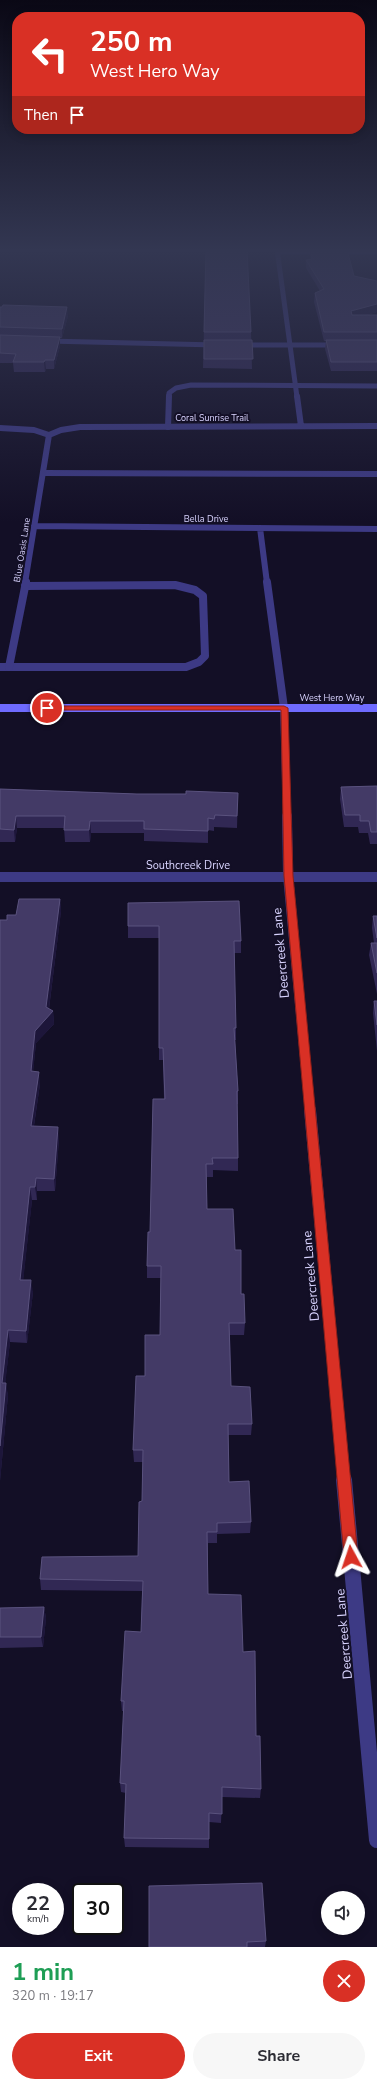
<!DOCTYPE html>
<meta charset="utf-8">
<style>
:root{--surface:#fff;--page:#f7f7f7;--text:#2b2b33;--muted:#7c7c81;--accent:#d93025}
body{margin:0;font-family:"Nunito Sans",sans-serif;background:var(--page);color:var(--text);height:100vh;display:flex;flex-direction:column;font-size:15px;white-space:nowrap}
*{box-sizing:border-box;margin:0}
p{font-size:13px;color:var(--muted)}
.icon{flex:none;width:22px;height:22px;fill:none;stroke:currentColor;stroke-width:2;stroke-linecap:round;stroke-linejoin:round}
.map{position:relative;height:1947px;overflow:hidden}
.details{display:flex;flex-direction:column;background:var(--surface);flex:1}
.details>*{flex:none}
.banner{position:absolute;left:12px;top:12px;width:353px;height:122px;border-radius:16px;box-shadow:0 2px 10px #0003;background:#d93025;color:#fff;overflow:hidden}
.buttons{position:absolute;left:321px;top:1891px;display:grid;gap:8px}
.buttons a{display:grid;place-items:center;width:44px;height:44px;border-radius:50%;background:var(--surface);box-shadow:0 2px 10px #0003;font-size:20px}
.speed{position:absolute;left:12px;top:1883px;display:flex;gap:8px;font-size:20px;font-weight:700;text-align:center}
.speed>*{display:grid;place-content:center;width:52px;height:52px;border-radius:50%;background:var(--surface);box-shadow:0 2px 10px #0003;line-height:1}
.speed small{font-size:10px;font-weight:400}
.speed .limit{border:2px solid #111;border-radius:6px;background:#fff;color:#111}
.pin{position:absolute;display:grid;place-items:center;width:34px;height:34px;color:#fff;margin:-17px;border:2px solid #fff;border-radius:50%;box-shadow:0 1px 4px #0007}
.me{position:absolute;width:44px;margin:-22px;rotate:355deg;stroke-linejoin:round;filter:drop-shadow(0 0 3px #0008)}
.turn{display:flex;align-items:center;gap:14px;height:84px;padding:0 12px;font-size:18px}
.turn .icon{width:52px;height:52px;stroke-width:2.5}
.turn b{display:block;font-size:28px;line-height:34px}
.then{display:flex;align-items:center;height:38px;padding:0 12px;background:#0003;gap:8px;font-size:15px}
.round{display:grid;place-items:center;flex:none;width:42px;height:42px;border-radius:21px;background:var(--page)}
.summary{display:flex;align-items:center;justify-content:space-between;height:68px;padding:0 12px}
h1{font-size:24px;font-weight:700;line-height:30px;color:#1e9e55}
.button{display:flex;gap:8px;margin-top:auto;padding:8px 12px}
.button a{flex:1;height:46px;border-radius:24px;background:var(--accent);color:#fff;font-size:16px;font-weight:700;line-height:46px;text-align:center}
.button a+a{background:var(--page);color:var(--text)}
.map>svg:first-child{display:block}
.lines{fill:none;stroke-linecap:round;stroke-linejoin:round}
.lane-far2{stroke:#3d3a85;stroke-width:5}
.lane-far1{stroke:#3d3a85;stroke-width:6}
.lane{stroke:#3d3a85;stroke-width:8}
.street-far5{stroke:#3d3a85;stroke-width:5}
.street-far4{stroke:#3d3a85;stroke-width:6}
.street-far3{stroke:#3d3a85;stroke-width:8}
.street-far2{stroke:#3d3a85;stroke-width:10}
.street-far1{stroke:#3d3a85;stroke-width:12}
.street{stroke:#3d3a85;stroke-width:16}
.secondary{stroke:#6f6bff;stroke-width:8}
.wall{fill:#312854}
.shaded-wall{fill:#1d163a}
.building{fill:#433a66;stroke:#5a527e}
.route{fill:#d93025;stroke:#8d1f18}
.labels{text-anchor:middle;stroke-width:4;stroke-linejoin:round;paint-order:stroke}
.far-street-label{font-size:9px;fill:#d9d4ff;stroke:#130f26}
.street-label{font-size:11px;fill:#d9d4ff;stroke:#130f26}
.near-street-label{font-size:13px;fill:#d9d4ff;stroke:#130f26}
</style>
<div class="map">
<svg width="377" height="1947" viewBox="0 0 377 1947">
<rect width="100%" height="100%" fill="#130f26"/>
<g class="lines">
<path class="lane-far2" d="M169,397V393L176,388L191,385L377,386"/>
<path class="lane-far1" d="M168,427L169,396
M0,428L34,430L49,435
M43,473L377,474"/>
<path class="lane" d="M0,667H186L199,662L205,656L203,596L195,590L175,585L25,586"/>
<path class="street-far5" d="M277,249L297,397
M278,252H377
M47,341L217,345
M239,345H339"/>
<path class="street-far4" d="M297,396L301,426
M34,526L377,529
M260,528L267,583
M25,583L49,435L61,430L80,427L377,426"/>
<path class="street-far3" d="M267,582L284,708L287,817
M9,667L26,582"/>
<path class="street-far2" d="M287,816L288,876L310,1111
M0,877H377"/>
<path class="street-far1" d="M310,1110L344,1481"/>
<path class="street" d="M344,1480L377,1840"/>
<path class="secondary" d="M0,708H377"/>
</g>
<path class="wall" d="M206,249L251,332L252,369L203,368Z
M310,249L354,276L377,281V312L367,315H377V371H331L325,349L326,341H324L314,302L315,293L320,291L306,268V260L311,259L310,256Z
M0,307L68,316L62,338H60V346L54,369H46L45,372H14L13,363H0Z
M377,786V844H370L368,833H359L358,827H344L340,799L341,787Z
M0,789L137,794H186L238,793L237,828L214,827V831L208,830V843L144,841V833H91L90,842H65L64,828H17L15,842H0Z
M60,899L61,911L49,1009L53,1011L54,1024L36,1043L33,1071L40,1084L34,1126L59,1139L55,1191H37V1200H32L23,1280L33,1292L27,1343L10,1342L5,1383L8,1395L0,1481L7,920L16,915Z
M128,903L241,941V953H234L236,1028V1040H235L238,1091V1104H237L238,1158V1171L213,1170V1177H207V1209L235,1250L241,1294L245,1323L244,1335H230L231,1386L252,1424L251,1435H228L229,1482L251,1522L250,1533L217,1534V1543H208V1594L243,1652L256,1736L261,1789L260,1798L222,1797L221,1823L209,1822V1848L125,1847L124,1838L126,1793L121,1792L120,1783L124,1711H122L121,1701L141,1632L142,1591L41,1590L40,1579L138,1556L142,1501L143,1462H134L133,1450L145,1376L160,1335L161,1278H147V1266L164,1099L163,1060H159V938H128Z
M373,916H377V994L369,955L371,943H374L372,928Z
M374,1001H377V1051L373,1013Z
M44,1607L46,1618L43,1647L0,1648V1608Z
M149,1886L266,1941L265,1947H149Z"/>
<path class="shaded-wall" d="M377,304V312L350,319L351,311Z
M67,307L68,316L62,338V329Z
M60,337V346L54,369V360Z
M45,360L46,369L45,372L44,362Z
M16,816L17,828L15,842L14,830Z
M90,821L91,833L90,842L89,830Z
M60,899L61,911L48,1016L53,1011L54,1024L36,1043L32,1084L31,1071L35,1031L46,1007Z
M39,1072L40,1084L32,1138L31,1126Z
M58,1127L59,1139L55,1191L54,1179Z
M36,1178L37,1191V1200L35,1187Z
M30,1187L32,1200L22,1292L20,1280Z
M31,1280L33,1292L27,1343L26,1331Z
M8,1330L10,1342L4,1395L2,1383Z
M6,1383L8,1395L0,1481V1446Z
M44,1607L46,1618L43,1647L41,1637Z"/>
<path class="building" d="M206,249H247L251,332H204Z
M311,249H347L354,276L377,281V304L351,311L352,315H377V332H324L315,293L324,289L306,260L312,259Z
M3,305L67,307L62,329L0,327V307H2Z
M0,335L60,337L54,360H45L44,362H13L16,354L0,353Z
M204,340H252L253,359H204Z
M326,340H377V362H331Z
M377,786V832H371L369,821H360V815H345L341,787Z
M0,789L137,794H186V791L238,793L237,816L215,815L214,819L208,818V831L144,829V821H90L89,830H64L65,816H16L14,830L0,829Z
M19,899H60L46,1007L53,1011L35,1031L31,1071L39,1072L31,1126L58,1127L54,1179L36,1178L35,1187H30L20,1280H31L26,1331L8,1330L2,1383H6L0,1446V920H7V915H16Z
M239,901L241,941H234L236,1028H234L238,1091H237L238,1158H212L213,1164H206L207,1209H233L235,1250H241V1294H244L245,1323H229L231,1386L250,1387L252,1424H228L229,1482L249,1481L251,1522L217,1523V1532H207L208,1594L241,1595L243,1652L255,1651L256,1736H260L261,1789L222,1787V1814L209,1813V1839L124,1838L126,1784L120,1783L124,1701H121L125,1631L141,1632L143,1581L40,1579L42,1557L138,1556L139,1502L142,1501L143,1450H133L136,1376H145V1335H160L161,1266H147L148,1232H150L153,1099H165L163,1048H159V926H128V903Z
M373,916H377V938Z
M371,943H377V973Z
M374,1001H377V1025Z
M44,1607L41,1637H0V1608Z
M262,1883L266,1941L247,1942V1947H149V1886Z"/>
<linearGradient id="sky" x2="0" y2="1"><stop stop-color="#0a0815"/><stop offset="0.48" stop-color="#333752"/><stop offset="1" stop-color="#333752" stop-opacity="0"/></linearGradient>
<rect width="377" height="522" fill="url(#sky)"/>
<path class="route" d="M45,706H284L288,708L293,876L358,1557L356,1562L351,1564L346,1562L344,1557L284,876L281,710H47L45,709Z"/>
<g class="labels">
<g class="far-street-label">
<text x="212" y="421">Coral Sunrise Trail</text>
<text x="206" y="522">Bella Drive</text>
<text transform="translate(22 550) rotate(-81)" y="3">Blue Oasis Lane</text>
<text x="332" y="701">West Hero Way</text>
</g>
<g class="street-label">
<text x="188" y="869">Southcreek Drive</text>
</g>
<g class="near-street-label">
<text transform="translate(280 953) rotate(-95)" y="5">Deercreek Lane</text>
<text transform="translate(310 1276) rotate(-95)" y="5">Deercreek Lane</text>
<text transform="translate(343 1634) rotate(-95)" y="5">Deercreek Lane</text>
</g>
</g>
</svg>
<div class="buttons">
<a><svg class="icon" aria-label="sound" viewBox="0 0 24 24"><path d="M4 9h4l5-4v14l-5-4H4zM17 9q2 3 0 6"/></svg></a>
</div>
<div class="speed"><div>22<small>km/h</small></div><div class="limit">30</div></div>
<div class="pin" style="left:47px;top:708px;background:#d93025"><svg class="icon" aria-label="arrive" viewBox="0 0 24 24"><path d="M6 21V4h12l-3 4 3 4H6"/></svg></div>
<svg class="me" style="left:351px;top:1557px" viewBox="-20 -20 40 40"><path d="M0-17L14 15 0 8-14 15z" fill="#d93025" stroke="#fff" stroke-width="4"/></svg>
<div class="banner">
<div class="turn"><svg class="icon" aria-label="left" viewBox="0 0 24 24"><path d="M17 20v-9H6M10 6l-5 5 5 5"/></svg><div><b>250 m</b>West Hero Way</div></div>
<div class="then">Then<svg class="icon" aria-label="arrive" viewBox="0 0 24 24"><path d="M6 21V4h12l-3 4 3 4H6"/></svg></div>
</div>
</div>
<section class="details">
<div class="summary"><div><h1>1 min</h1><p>320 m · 19:17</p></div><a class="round" style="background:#d93025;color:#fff"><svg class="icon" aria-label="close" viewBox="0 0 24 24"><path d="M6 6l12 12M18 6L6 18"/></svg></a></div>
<div class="button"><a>Exit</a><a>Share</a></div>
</section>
